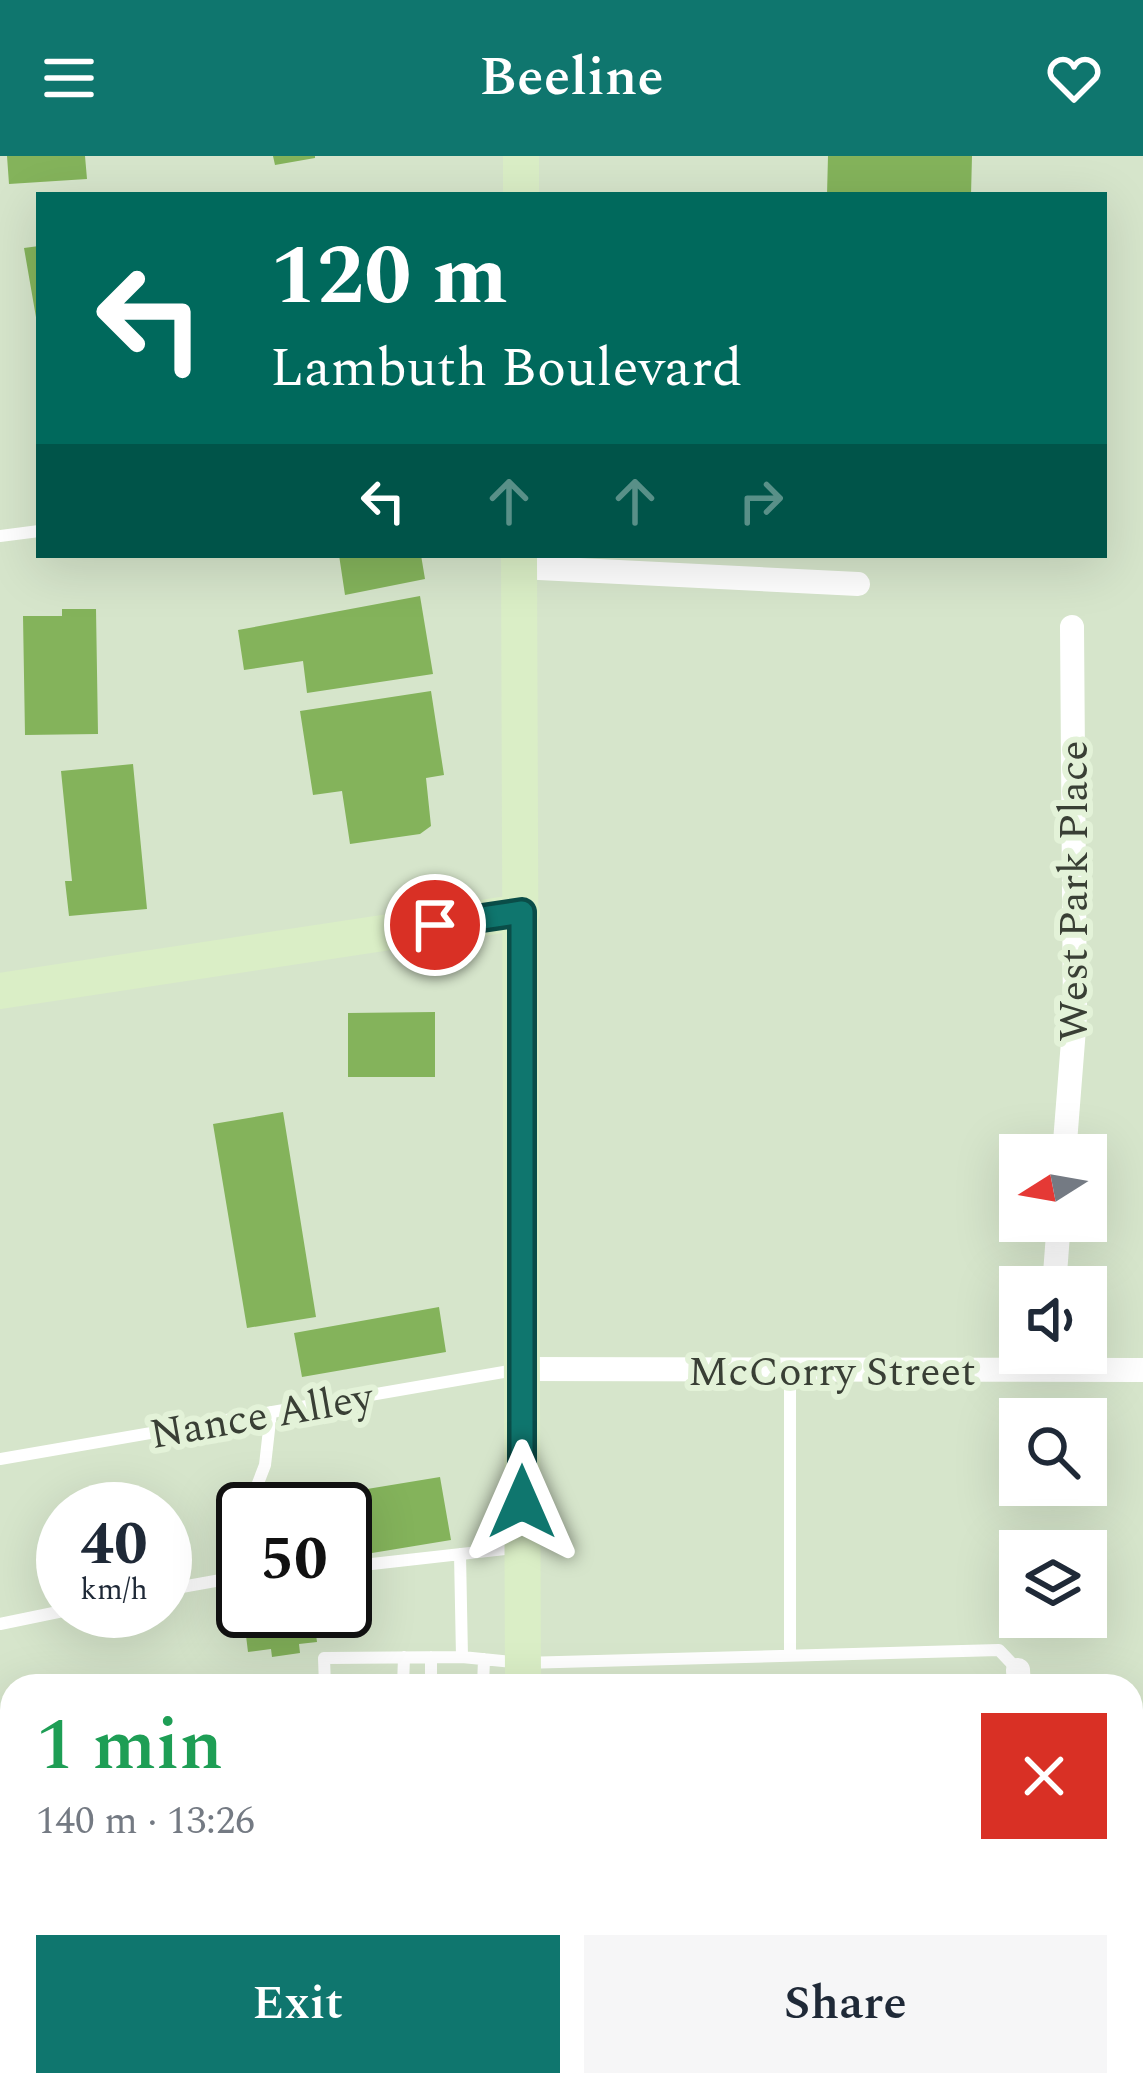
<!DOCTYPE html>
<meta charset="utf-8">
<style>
:root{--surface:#fff;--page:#f6f6f7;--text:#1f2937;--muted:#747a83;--accent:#0f766e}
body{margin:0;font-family:Spectral,serif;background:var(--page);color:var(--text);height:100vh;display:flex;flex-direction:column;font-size:45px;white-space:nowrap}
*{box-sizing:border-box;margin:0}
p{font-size:39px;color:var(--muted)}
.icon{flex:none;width:66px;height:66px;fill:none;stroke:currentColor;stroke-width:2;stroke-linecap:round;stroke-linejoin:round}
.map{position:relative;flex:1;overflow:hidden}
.details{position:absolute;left:0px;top:1518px;width:1143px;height:423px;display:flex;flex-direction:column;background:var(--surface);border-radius:36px 36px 0 0;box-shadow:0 12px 48px #0002}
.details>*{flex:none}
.hud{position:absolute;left:36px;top:36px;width:1071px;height:366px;border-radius:0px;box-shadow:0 12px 48px #0002;background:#00695c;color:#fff;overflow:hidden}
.needle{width:78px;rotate:259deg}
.buttons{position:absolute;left:999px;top:978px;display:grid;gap:24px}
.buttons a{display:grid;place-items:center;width:108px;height:108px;border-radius:0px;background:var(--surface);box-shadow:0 12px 48px #0002;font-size:60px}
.speed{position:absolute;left:36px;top:1326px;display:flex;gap:24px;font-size:60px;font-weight:700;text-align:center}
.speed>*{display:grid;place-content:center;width:156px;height:156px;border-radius:50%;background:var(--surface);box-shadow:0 12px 48px #0002;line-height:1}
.speed small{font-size:30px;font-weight:400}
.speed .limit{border:6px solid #111;border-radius:18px;background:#fff;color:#111}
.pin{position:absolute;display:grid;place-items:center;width:102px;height:102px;color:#fff;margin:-51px;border:6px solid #fff;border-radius:50%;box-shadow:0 3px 12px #0007}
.me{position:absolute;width:132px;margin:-66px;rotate:0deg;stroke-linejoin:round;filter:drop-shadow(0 0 9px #0008)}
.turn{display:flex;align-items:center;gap:42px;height:252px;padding:0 36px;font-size:54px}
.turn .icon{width:156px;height:156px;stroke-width:2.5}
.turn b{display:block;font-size:84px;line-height:102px}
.lanes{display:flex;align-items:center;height:114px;padding:0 36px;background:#0003;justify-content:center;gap:60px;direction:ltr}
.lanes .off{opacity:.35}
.round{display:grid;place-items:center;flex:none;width:126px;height:126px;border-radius:0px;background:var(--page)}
.headline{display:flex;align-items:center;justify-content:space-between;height:204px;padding:0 36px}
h1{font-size:72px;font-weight:600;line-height:90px;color:#1e9e55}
.action{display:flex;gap:24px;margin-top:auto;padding:24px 36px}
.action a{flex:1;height:138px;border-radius:0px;background:var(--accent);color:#fff;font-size:48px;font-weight:600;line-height:138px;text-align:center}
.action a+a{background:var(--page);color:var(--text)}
header{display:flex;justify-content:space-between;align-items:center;height:156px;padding:0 36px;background:var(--accent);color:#fff;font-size:54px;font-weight:600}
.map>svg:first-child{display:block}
.building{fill:#84b35b}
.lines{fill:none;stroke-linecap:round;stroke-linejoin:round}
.lane{stroke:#fff;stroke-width:12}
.street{stroke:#fff;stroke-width:24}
.secondary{stroke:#daeec6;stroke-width:36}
.route-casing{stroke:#0a4d48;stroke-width:30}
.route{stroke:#0f766e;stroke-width:21}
.labels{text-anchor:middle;stroke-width:12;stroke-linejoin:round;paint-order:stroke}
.street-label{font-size:42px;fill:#393f35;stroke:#e3f2d8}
</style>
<header><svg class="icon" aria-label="menu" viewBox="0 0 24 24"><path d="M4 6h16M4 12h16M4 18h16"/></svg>Beeline<svg class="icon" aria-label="heart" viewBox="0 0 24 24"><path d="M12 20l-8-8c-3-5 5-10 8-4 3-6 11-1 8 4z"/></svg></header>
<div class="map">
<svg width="1143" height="1939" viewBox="0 0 1143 1939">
<rect width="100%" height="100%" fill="#d6e5cb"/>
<path class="building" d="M7,0H85L87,23L9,28Z
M273,0H315V2L275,9Z
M828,0H972L971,39H827Z
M39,90V167H37L24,92Z
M339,399H421L425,423L345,439Z
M420,440L433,518L307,537L303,505L244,514L238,474Z
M62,453H96L98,578L25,579L23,460H62Z
M431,535L444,619L426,622L431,670L420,678L350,688L342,635L313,639L300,555Z
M133,608L147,753L69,760L65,725H72L61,615Z
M435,856V921H348V857Z
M283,956L316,1161L247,1172L213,968Z
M439,1151L446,1196L302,1221L294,1177Z
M440,1321L451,1384L372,1397L361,1334Z
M243,1455H313L317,1486L299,1488L300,1497L272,1501L271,1493L248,1496Z
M1143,1696V1772L1131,1773V1697Z"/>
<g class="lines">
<path class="lane" d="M0,380L39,375
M0,1303L515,1214
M248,1353L265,1309L271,1256
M460,1398L462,1501L522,1507L999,1494L1018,1514
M345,1411L515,1392
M223,1422L243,1368
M165,1434L243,1420
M0,1468L63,1455
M790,1499V1215
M325,1530L324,1502L462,1501
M403,1530L404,1501
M431,1530V1501
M483,1530L484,1503"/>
<path class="street" d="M519,411L858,428
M1064,999L1075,860L1072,471
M1054,1131L1059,1065
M522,1213L1143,1214
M1018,1514L1019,1530
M0,1822L12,1820
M1131,1889L1143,1888
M1049,1929V1939"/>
<path class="secondary" d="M521,39V0
M519,399L523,1530
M0,835L522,756
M524,1929V1939"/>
</g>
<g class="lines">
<g class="route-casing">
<path id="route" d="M435,769L522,756V1346"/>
</g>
<use href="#route" class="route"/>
</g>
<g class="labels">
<g class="street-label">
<text transform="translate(1072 735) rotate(-90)" y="15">West Park Place</text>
<text x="832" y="1229">McCorry Street</text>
<text transform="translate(261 1258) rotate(-10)" y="15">Nance Alley</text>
</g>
</g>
</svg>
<div class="buttons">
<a><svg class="needle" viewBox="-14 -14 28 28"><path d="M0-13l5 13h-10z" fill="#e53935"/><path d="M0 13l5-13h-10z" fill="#747a83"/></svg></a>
<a><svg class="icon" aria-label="sound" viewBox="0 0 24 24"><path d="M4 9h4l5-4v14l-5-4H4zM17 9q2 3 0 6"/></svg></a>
<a><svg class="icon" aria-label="search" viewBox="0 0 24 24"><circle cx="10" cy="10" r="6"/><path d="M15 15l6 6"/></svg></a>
<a><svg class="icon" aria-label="layers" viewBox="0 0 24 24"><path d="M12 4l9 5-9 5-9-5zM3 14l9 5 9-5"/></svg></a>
</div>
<div class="speed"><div>40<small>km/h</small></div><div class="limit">50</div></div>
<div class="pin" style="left:435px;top:769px;background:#d93025"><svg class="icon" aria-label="arrive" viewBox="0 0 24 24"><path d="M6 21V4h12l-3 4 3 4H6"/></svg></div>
<svg class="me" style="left:522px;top:1346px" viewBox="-20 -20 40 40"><path d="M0-17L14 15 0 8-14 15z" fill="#0f766e" stroke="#fff" stroke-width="4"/></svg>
<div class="hud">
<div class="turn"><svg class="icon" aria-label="left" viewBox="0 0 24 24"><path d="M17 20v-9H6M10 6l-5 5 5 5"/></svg><div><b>120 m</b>Lambuth Boulevard</div></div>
<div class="lanes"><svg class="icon" aria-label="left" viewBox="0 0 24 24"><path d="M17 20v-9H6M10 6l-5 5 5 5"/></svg><svg class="icon off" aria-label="ahead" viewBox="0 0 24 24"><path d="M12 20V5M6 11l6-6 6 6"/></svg><svg class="icon off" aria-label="ahead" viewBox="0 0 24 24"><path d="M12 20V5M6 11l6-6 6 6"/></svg><svg class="icon off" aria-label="right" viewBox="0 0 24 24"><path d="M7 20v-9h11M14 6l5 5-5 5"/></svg></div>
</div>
<section class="details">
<div class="headline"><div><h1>1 min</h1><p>140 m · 13:26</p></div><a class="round" style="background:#d93025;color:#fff"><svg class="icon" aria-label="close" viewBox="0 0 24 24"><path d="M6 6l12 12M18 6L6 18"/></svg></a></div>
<div class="action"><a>Exit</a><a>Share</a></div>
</section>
</div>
